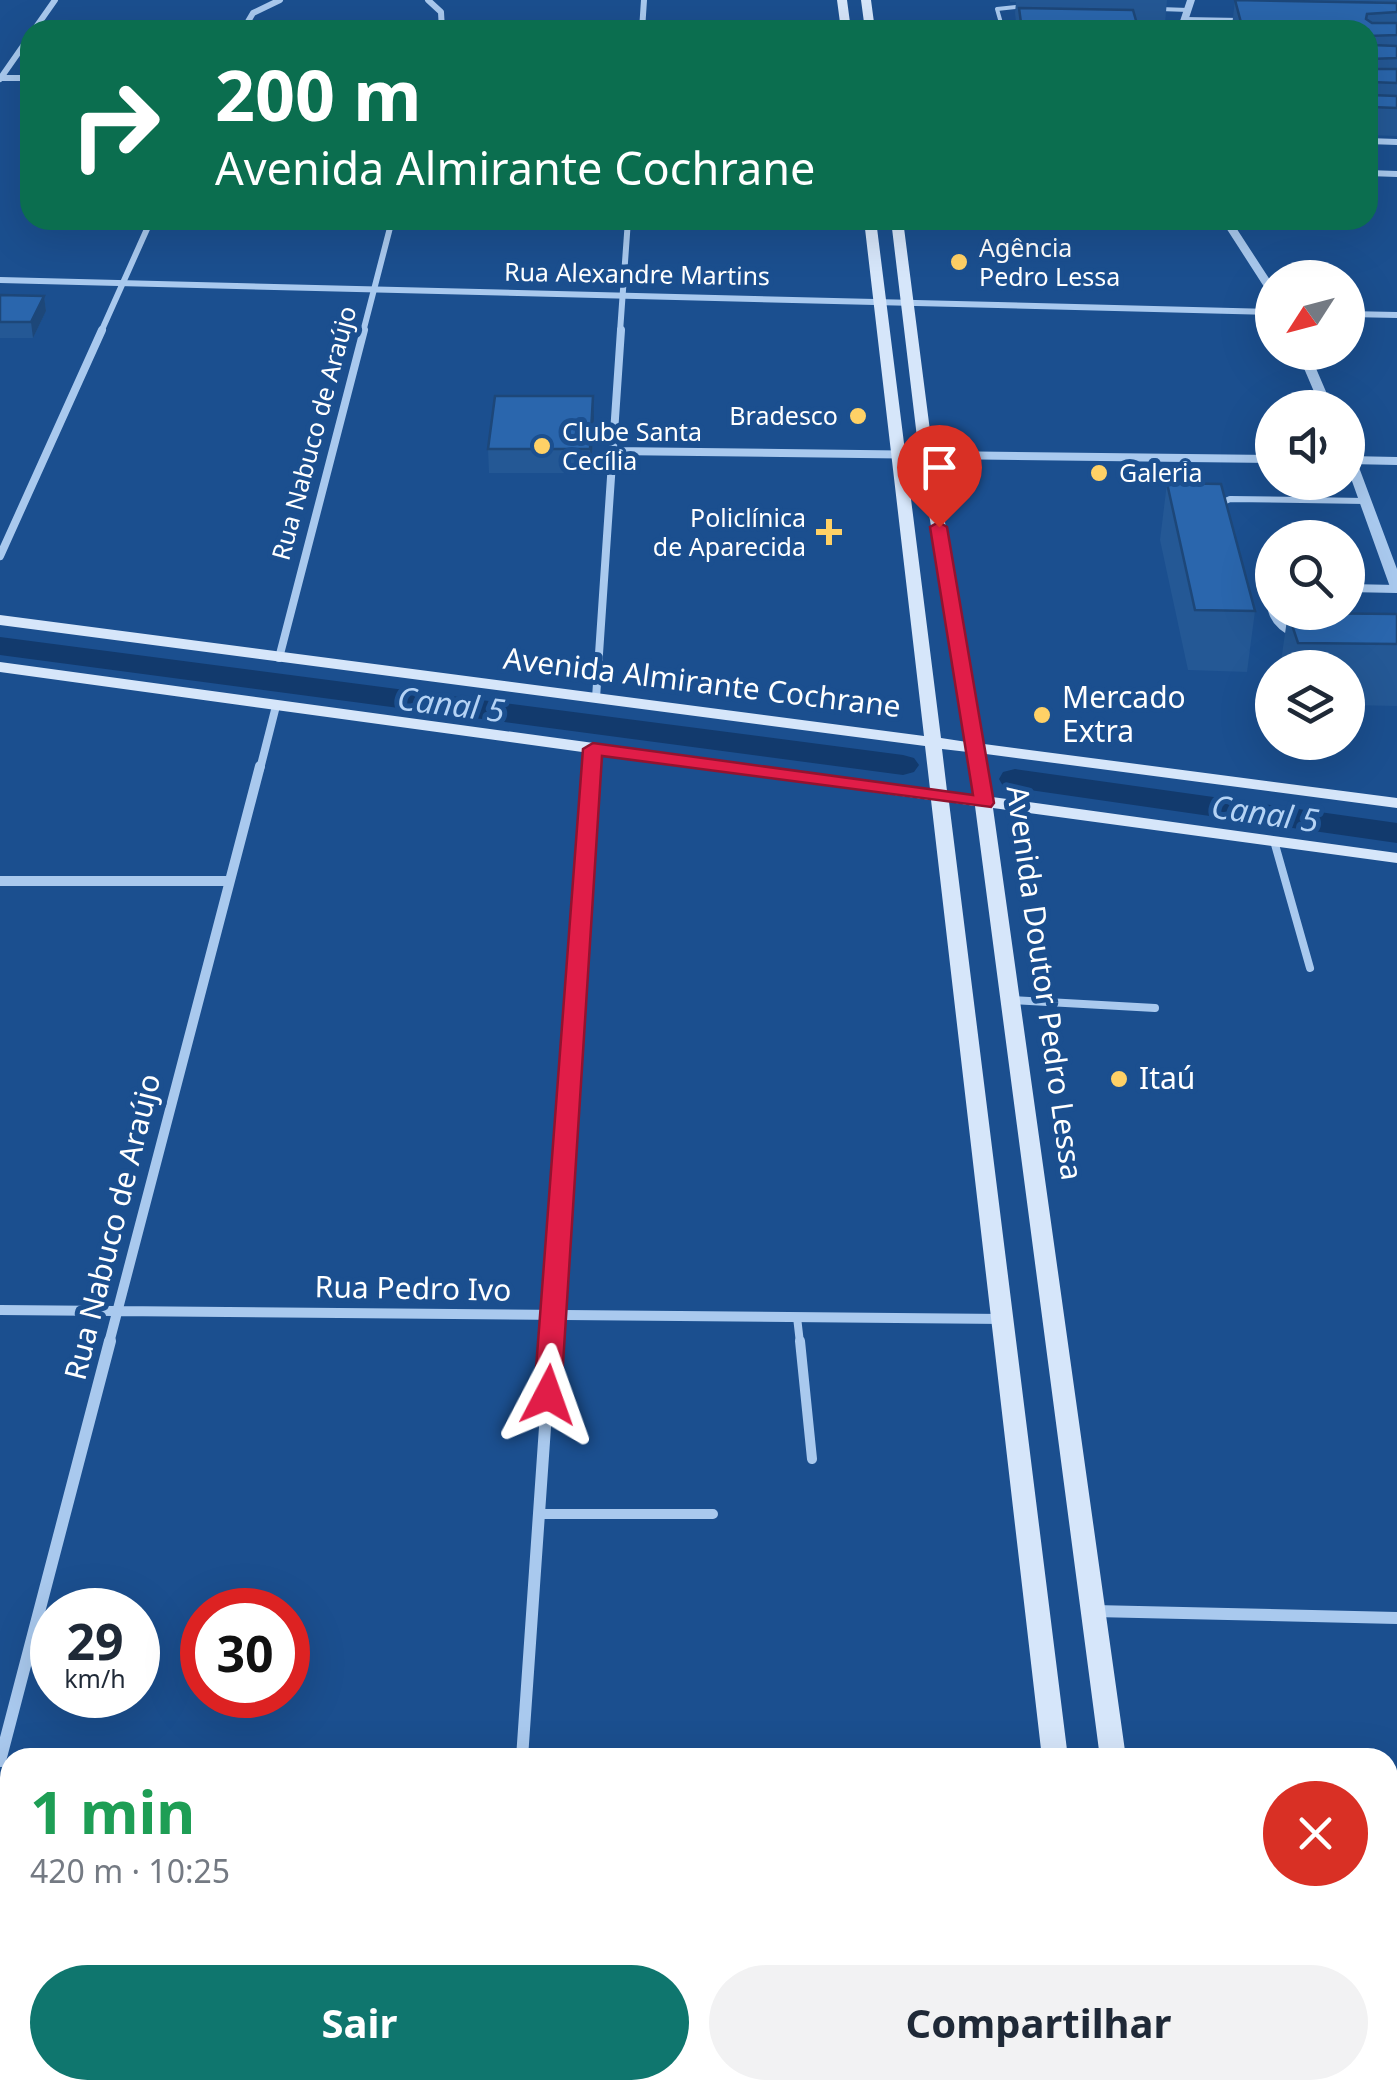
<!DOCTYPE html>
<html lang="pt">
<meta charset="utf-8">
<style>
:root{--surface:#fff;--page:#f2f2f3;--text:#1f2937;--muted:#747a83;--accent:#0f766e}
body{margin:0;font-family:"Noto Sans",sans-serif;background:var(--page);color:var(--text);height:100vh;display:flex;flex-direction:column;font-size:38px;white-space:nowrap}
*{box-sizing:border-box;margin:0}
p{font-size:32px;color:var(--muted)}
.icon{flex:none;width:55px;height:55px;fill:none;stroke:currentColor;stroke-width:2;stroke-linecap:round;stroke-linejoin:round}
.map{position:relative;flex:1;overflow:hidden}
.drawer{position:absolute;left:0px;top:1748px;width:1398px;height:352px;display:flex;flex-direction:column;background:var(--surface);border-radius:30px 30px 0 0;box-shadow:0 10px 40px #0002}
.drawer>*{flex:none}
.banner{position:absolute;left:20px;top:20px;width:1358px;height:210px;border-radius:30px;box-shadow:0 10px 40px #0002;background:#0b6e4f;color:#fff;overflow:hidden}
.needle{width:65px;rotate:234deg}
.tools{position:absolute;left:1255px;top:260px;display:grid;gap:20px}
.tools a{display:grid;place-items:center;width:110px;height:110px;border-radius:50%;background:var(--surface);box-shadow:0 10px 40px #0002;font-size:50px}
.speed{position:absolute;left:30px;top:1588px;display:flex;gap:20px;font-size:50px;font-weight:700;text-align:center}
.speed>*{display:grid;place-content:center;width:130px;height:130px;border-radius:50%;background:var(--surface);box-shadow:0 10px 40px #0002;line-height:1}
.speed small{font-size:25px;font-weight:400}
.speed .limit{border:15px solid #d22;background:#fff;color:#111}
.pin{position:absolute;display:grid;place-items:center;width:85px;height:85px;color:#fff;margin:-102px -42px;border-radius:50% 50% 50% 0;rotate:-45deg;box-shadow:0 0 10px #0007}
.pin .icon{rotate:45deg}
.me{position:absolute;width:110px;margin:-55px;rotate:4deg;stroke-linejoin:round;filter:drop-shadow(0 0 8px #0008)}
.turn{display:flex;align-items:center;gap:35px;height:210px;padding:0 30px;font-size:45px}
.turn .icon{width:130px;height:130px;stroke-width:2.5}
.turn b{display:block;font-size:70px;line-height:85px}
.round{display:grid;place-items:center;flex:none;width:105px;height:105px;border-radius:52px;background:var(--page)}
.overview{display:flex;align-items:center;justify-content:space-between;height:170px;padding:0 30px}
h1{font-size:60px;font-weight:700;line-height:75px;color:#1e9e55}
.action{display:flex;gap:20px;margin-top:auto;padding:20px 30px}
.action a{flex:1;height:115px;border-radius:60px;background:var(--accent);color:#fff;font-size:40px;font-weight:700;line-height:115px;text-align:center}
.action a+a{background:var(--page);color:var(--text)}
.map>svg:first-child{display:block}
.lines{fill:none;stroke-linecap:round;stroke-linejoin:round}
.canal{fill:#123a6d;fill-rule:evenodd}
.service-far3{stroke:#a9c9ee;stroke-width:4}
.service-far2{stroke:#a9c9ee;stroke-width:6}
.service-far1{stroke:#a9c9ee;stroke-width:8}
.service{stroke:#a9c9ee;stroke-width:10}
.minor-far3{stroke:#a9c9ee;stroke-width:6}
.minor-far2{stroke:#a9c9ee;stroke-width:8}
.minor-far1{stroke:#a9c9ee;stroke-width:10}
.minor{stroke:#a9c9ee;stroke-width:12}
.tertiary{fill:#a9c9ee;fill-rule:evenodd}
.secondary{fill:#d6e6fa;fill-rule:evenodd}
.wall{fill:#245895}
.shaded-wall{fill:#1d4779}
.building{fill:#2a66ad;stroke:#1d4779;stroke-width:2.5}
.route{fill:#e11d48;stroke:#92132f;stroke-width:2.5}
.poi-dot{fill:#ffd166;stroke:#1b4f8f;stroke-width:4}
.labels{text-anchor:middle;stroke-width:10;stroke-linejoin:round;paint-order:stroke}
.far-poi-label{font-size:25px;fill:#fff;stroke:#1b4f8f;text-anchor:start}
.far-street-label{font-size:25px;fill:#fff;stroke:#1b4f8f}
.street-label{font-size:30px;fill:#fff;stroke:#1b4f8f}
.poi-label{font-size:30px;fill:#fff;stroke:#1b4f8f;text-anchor:start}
.water-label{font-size:32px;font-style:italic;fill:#b5d3f5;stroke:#1b4f8f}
</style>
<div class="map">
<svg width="1397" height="2099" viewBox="0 0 1397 2099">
<rect width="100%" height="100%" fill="#1b4f8f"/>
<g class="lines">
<path class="canal" d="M0,637L903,755L914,758L919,765L914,772L903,775L0,655Z
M1015,769L1397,823V843L1003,786L999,779L1003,772Z"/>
<path class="service-far3" d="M1160,9L1188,10
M1185,19L1240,20
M1131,29L1181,30
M1003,30L997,9L1026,6"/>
<path class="service-far2" d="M1219,504L1230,499L1365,501"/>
<path class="service-far1" d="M1274,841L1310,968
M1011,1000L1155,1008
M797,1317L800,1343"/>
<path class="service" d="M800,1341L812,1459
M539,1514H713"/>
<path class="minor-far3" d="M428,0L441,12L442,30
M34,30L55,0
M243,30L253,13L280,0
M642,30L644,0
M0,78H30
M0,79L30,36
M1368,141L1397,142
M1368,173L1397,174
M101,332L151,220
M363,332L392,220
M620,332L628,220"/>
<path class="minor-far2" d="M612,451L1272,459
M1348,460L1397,461
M0,556L102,330
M1348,588L1397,589
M1272,595C1268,615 1279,627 1297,635
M279,658L364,330
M596,698L621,330
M260,769L276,706
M592,769L593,749"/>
<path class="minor-far1" d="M0,881H228
M0,1310L1004,1319
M109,1343L260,766
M551,1343L592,766"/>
<path class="minor" d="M1094,1611L1397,1618
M522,1758L551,1341
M0,1761L110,1341
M499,2099L500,2090"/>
<path class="tertiary" d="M1187,0H1195L1185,30H1177Z
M1221,220H1231L1272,283V294L1268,293Z
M0,277L1272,309V315L0,283Z
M1348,311L1397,312V318L1348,317Z
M1297,352H1309L1333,408H1321Z
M1348,450L1354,454L1397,569V591L1390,587L1348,470Z"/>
<path class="secondary" d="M837,0H847L851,30H841Z
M861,0H871L875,30H865Z
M864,220H876L941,738L967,742L919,454L891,220H903L933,454L984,744L1397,798V808L986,754L992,797L1397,853V863L993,808L1126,1758H1100L975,806L949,802L1068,1758H1042L931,800L0,672V662L930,789L925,746L0,625V615L924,736ZM942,749L968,752L974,795L947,791Z
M1078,2090H1108L1109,2099H1079Z
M1142,2090H1172L1173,2099H1143Z"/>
</g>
<path class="wall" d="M1010,0H1167L1165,24H1137V30H1018V22H1016L1015,13L1016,2H1010Z
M1235,0H1397V136L1368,135V30H1233L1232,26Z
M0,295L44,296L46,311L33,338H0Z
M594,419L591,473H489L488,449Z
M1167,483L1255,611L1247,672L1188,670L1160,540Z
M1288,613L1397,614V706L1348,705V668H1280Z"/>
<path class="shaded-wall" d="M1372,107L1368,134V135V110Z
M44,296L46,311L33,338L31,322Z
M593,396L594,419L591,473L590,449Z"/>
<path class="building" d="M1235,0L1397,3V12L1367,14L1366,19L1372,23H1397V35L1368,36V30H1243Z
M1019,8L1133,10L1137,24H1130L1131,30H1022Z
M1368,42L1372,45L1397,46V58L1370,59L1368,63Z
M1368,66L1371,69H1397V83L1371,82L1368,85Z
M1368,90L1371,95L1397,96V108L1372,107L1368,110Z
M0,295L44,296L31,322H0Z
M495,396H593L590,449H488Z
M1167,483L1221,484L1255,611L1195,610Z
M1288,613L1397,614V644L1298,643Z"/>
<path class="route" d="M939,522L947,527L994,803L991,807L602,756L561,1395L557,1402H538L534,1395L583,749L593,743L973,795L930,527Z"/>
<g class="poi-dot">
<circle cx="959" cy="262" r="10"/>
<circle cx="858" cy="416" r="10"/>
<circle cx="542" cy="446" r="10"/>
<circle cx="1099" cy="473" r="10"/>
<path d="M824 517h10v10h10v10h-10v10h-10v-10h-10v-10h10z"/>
<circle cx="1042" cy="715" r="10"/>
<circle cx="1119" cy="1079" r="10"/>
</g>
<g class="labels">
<g class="far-poi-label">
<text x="979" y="257">Agência<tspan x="979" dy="29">Pedro Lessa</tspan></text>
<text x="838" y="425" text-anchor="end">Bradesco</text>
<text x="562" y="441">Clube Santa<tspan x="562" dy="29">Cecília</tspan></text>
<text x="1119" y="482">Galeria</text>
<text x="806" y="527" text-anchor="end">Policlínica<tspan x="806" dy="29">de Aparecida</tspan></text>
</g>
<g class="far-street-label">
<text transform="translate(637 274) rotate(1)" y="9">Rua Alexandre Martins</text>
<text transform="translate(314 433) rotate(-75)" y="9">Rua Nabuco de Araújo</text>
</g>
<g class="street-label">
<text transform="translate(702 683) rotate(7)" y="10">Avenida Almirante Cochrane</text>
<text transform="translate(1044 983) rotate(82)" y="10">Avenida Doutor Pedro Lessa</text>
<text transform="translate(113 1227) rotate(-76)" y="10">Rua Nabuco de Araújo</text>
<text transform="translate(413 1289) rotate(1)" y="10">Rua Pedro Ivo</text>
</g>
<g class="poi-label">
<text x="1062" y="708">Mercado<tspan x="1062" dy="34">Extra</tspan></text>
<text x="1139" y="1089">Itaú</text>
</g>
<g class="water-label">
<text transform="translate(451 705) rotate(7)" y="11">Canal 5</text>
<text transform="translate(1265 814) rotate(8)" y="11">Canal 5</text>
</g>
</g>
</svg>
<div class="tools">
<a><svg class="needle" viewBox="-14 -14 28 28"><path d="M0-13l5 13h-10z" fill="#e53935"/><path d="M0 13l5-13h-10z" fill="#747a83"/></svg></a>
<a><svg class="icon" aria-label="sound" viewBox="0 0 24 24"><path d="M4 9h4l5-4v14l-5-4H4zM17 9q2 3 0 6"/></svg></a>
<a><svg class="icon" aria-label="search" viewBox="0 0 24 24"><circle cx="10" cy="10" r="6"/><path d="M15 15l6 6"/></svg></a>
<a><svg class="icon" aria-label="layers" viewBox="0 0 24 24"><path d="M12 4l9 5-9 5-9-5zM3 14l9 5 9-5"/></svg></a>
</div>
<div class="speed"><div>29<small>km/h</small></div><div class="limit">30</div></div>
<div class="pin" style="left:939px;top:527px;background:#d93025"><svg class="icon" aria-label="arrive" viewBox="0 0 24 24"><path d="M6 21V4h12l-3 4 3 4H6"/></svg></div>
<svg class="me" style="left:548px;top:1395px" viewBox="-20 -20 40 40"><path d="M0-17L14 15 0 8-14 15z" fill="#e11d48" stroke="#fff" stroke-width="4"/></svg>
<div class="banner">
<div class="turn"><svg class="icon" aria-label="right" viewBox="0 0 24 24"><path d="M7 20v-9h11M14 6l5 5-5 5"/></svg><div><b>200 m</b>Avenida Almirante Cochrane</div></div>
</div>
<section class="drawer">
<div class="overview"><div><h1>1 min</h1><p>420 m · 10:25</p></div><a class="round" style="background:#d93025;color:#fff"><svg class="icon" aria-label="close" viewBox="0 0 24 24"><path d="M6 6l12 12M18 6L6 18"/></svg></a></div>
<div class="action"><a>Sair</a><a>Compartilhar</a></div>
</section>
</div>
